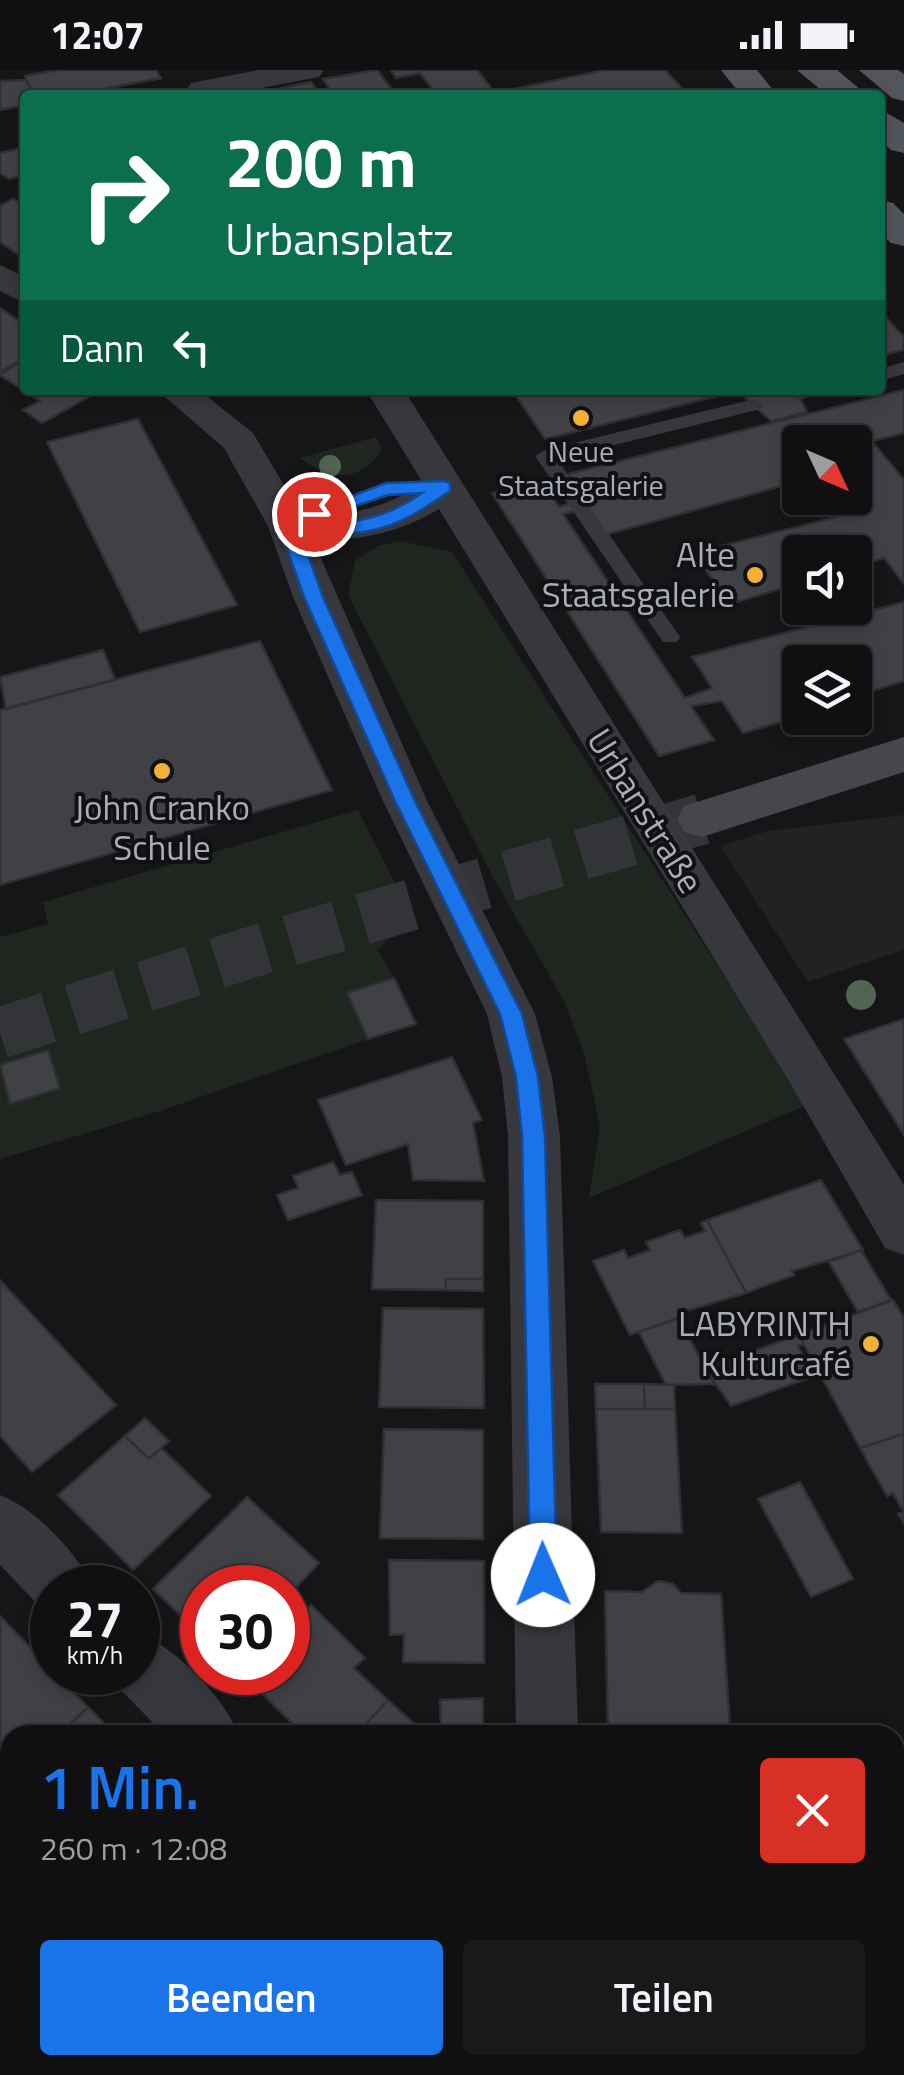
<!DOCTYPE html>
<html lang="de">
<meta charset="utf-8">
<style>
:root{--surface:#101012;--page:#19191b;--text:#f1f3f6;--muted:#9c9d9f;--line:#303032;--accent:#1a73e8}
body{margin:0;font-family:"Titillium Web",sans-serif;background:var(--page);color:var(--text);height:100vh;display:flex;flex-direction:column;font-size:38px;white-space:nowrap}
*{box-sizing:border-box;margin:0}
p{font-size:32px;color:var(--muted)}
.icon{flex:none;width:55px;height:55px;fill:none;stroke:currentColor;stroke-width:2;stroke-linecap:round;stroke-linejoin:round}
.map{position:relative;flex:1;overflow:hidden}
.details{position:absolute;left:0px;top:1655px;width:905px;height:350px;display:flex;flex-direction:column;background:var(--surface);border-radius:30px 30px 0 0;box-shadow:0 5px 15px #0003,0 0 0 2px var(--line)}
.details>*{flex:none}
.hud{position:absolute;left:20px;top:20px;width:865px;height:305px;border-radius:10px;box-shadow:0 5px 15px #0003,0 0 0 2px var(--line);background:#0b6e4f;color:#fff;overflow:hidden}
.needle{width:65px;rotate:134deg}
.fabs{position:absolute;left:782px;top:355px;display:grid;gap:20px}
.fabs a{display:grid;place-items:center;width:90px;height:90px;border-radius:10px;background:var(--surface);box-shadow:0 5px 15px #0003,0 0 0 2px var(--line);font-size:50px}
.speed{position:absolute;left:30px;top:1495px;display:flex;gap:20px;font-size:50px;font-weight:700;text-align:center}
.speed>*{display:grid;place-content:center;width:130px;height:130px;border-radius:50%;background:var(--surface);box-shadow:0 5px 15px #0003,0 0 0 2px var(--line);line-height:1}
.speed small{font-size:25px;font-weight:400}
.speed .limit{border:15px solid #d22;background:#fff;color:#111}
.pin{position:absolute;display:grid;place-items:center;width:85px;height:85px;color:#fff;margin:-42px;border:5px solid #fff;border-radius:50%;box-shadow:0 2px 10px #0007}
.me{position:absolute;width:110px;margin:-55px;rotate:359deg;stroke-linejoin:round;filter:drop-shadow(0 0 8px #0008)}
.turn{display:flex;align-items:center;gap:35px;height:210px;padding:0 40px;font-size:45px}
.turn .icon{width:130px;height:130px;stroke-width:2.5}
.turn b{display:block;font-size:70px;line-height:85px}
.then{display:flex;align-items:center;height:95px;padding:0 40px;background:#0003;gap:20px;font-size:38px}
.round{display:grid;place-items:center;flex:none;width:105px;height:105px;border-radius:10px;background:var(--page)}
.head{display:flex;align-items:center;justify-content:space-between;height:170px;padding:0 40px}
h1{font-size:60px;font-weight:600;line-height:75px;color:var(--accent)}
.button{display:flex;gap:20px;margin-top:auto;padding:20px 40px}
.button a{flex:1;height:115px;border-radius:10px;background:var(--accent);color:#fff;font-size:40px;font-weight:600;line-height:115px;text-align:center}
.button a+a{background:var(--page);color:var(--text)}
.status{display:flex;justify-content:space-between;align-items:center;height:70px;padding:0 50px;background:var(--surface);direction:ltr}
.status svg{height:28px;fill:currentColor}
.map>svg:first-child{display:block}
.built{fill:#222225}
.green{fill:#1e261f}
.building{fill:#404145;stroke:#303034;stroke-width:2.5}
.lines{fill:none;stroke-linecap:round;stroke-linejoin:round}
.secondary-tunnel{stroke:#333438;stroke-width:51;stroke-dasharray:51 25;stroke-linecap:butt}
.service{fill:#37383d;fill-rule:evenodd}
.minor{fill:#37383d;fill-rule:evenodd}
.secondary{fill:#45474d;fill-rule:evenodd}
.primary{fill:#53555c;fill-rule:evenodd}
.tree{fill:#506452}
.route{fill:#1a73e8;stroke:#114b97;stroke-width:2.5}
.poi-dot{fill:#f2b134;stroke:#111113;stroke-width:4}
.labels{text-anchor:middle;stroke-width:8;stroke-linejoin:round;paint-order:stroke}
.far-poi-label{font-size:30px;fill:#a8adb8;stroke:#111113}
.poi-label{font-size:35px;fill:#a8adb8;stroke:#111113;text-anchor:end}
.street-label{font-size:35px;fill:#a8adb8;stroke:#111113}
</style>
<div class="status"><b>12:07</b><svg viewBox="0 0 49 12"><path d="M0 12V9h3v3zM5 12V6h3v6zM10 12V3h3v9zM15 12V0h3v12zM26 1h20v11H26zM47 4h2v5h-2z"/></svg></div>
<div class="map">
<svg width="904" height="2005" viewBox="0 0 904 2005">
<rect width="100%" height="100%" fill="#161618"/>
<path class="built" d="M904,745V880L808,912L720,776L768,761Z"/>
<path class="green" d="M376,367L382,379C362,413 329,411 300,388Z
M400,471L452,482L807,1035L589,1128L600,1056L584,983L564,931L494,809L348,525L355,491L378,476Z
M358,740L410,843L378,881L394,908L347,923L368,969L163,1040L0,1089V867L48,854L43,832Z"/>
<path class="building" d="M57,0H156L161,8L72,25H34L25,6Z
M377,0L396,25H334L323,9Z
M391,0H477L495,23L605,0H665L688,25H437L420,3L396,8Z
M26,10L34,25H25V35L0,40V11Z
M311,12L320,25H250Z
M25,77V104L9,109L0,103V83Z
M13,129L25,136V189L0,172V136Z
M0,238L25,255V288L0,302Z
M880,241L904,267L903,280L880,286Z
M25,288V320H101L42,353L23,340L40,331L0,305Z
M512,320H796L807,342L771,351L738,321L545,369Z
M904,320V363L872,371L904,410V514L884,488L855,497V482H800V513L730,534L694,483L836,447L826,434L838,431L835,428H855V372H800V411L608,464L583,439L563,444L685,628L712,618L692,587L904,532V611L855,626V592H800V646L743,663L722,631L691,636L714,670L659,686L492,423L541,410L559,437L584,428L568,404Z
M138,349L237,535L140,562L47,372Z
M260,571L332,720L0,815V640Z
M103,580L115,610L6,639L0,607Z
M394,908L416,954L368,969L347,923Z
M904,949V1065L844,969Z
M48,980L60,1018L10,1034L0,995Z
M452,987L482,1050L473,1053L484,1111L413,1110L408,1074L346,1095L318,1030Z
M333,1092L340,1105L352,1102L362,1125L288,1150L277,1125L298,1118L293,1106Z
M821,1110L863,1180L792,1201L794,1205L746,1223L707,1150Z
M376,1130L483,1131V1209H446L445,1220L372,1219Z
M707,1150L746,1223L679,1243L681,1247L630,1265L593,1191L624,1180L628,1188L650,1180L646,1172L680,1160L685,1168L705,1161L701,1153Z
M861,1180L891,1230L858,1242L829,1192Z
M446,1209H483V1221L445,1220Z
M0,1210L116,1335L32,1402L0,1366Z
M893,1230L904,1248V1364L860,1378L799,1265Z
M383,1238L483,1239L484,1338L379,1337Z
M679,1248L705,1298L714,1314L666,1315L639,1262Z
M799,1265L804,1274L798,1276L814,1306L731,1336L705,1298Z
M595,1314H644L645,1339H596Z
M644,1314L674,1315L675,1339H645Z
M596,1339H675L682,1463L601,1462Z
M145,1348L169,1371L149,1389L125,1366Z
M384,1359L483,1360V1469L380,1468Z
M904,1364V1453L898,1444L904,1442L893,1423L887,1426L860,1378Z
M125,1366L149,1389L161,1378L211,1426L133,1500L58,1425Z
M800,1412L853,1509L811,1527L758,1429Z
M247,1427L319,1493L288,1526V1518H202V1566L153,1519Z
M389,1490L484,1491V1593L403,1592L404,1564L390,1565Z
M658,1511L673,1514L681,1523L721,1524L730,1658L682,1664L608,1661L605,1521L642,1522Z
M311,1535L365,1588L354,1598L388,1630L356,1665H304L242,1604L288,1602V1558Z
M0,1546L88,1637L59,1665H10V1702L0,1692Z
M483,1628V1665H356L388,1630L420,1659L441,1658L440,1630Z
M88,1637L116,1665H59Z
M10,1891V1950L0,1954V1895Z
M901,1960L904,2005H806L828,1995H895V1963Z
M22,1995H163L166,2005H25Z
M223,1995H353L351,2005H226Z"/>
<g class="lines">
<path class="secondary-tunnel" d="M0,963L255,881L702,749"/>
<path class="service" d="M904,292V304L880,311V299Z
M795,320H827L798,331L789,325Z
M754,329L763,335L761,339L557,389L680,567L677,572H663L535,386L545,380Z"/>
<path class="minor" d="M258,0H324L319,7L226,25H190L186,20L191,13Z
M0,195L25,207V233L0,221Z
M157,320H199L253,363L301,444C349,446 382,440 423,413L366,320H404L904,1115V1185L885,1178L789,1011L439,439C399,463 360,471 313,470L427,731L535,944L552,1007L560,1066L578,1665H516L508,1066L502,1007L487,944L383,731L293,527L268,456L224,378Z
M0,1425C36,1439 77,1482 93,1518H52V1543L42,1539L0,1495Z
M138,1562C177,1579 223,1626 239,1665H165L116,1615L111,1602H138Z
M445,1995H513L511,2005H443Z"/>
<path class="secondary" d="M904,667V702L702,767L684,762L677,749L684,736Z"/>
<path class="primary" d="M721,0H757L777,25H741Z
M797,0H837L867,25H827Z
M859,0H898L904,4V31L892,28Z
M880,39L904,53V83L891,80L880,69Z
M880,130L893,133L904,144V176L891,173L880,162Z"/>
</g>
<g class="tree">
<circle cx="330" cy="396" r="11"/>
<circle cx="861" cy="925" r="15"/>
</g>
<path class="route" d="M444,411L450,413V421C393,461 369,467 300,463L323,527L415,731L522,944L538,1007L545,1066L557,1505L553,1515L543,1518L534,1515L530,1505L522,1066L516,1007L500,944L395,731L304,527L279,456L288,450C344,453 375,456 422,423L388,425L314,450L305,444L386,413Z"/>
<g class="poi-dot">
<circle cx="581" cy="348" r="10"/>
<circle cx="755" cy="505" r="10"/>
<circle cx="162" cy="701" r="10"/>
<circle cx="871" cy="1274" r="10"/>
</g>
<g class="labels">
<g class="far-poi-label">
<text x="581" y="392">Neue<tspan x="581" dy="34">Staatsgalerie</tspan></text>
</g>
<g class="poi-label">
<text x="735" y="497">Alte<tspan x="735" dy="40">Staatsgalerie</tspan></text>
<text x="162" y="750" text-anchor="middle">John Cranko<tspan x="162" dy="40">Schule</tspan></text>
<text x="851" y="1266">LABYRINTH<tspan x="851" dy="40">Kulturcafé</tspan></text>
</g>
<g class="street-label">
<text transform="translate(645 741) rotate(58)" y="12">Urbanstraße</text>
</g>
</g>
</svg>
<div class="fabs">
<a><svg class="needle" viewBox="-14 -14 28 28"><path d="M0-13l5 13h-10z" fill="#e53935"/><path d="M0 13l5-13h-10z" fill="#9c9d9f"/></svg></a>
<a><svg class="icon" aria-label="sound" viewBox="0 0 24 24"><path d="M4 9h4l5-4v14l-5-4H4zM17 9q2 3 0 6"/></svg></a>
<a><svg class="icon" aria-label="layers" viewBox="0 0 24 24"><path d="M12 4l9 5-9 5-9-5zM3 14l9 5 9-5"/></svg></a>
</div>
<div class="speed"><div>27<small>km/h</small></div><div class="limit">30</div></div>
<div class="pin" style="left:314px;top:444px;background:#d93025"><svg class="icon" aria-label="arrive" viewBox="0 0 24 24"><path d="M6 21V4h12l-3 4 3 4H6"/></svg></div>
<svg class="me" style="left:543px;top:1505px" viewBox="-20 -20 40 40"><circle r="19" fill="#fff"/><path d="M0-13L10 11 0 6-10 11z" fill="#1a73e8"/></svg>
<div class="hud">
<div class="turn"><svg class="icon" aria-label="right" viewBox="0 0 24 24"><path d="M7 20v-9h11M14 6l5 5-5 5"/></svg><div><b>200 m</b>Urbansplatz</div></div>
<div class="then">Dann<svg class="icon" aria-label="left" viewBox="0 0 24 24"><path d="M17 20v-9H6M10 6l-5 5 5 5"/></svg></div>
</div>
<section class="details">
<div class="head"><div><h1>1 Min.</h1><p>260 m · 12:08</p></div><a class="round" style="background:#d93025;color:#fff"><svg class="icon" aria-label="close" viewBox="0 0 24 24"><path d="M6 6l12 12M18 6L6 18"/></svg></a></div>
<div class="button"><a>Beenden</a><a>Teilen</a></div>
</section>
</div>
